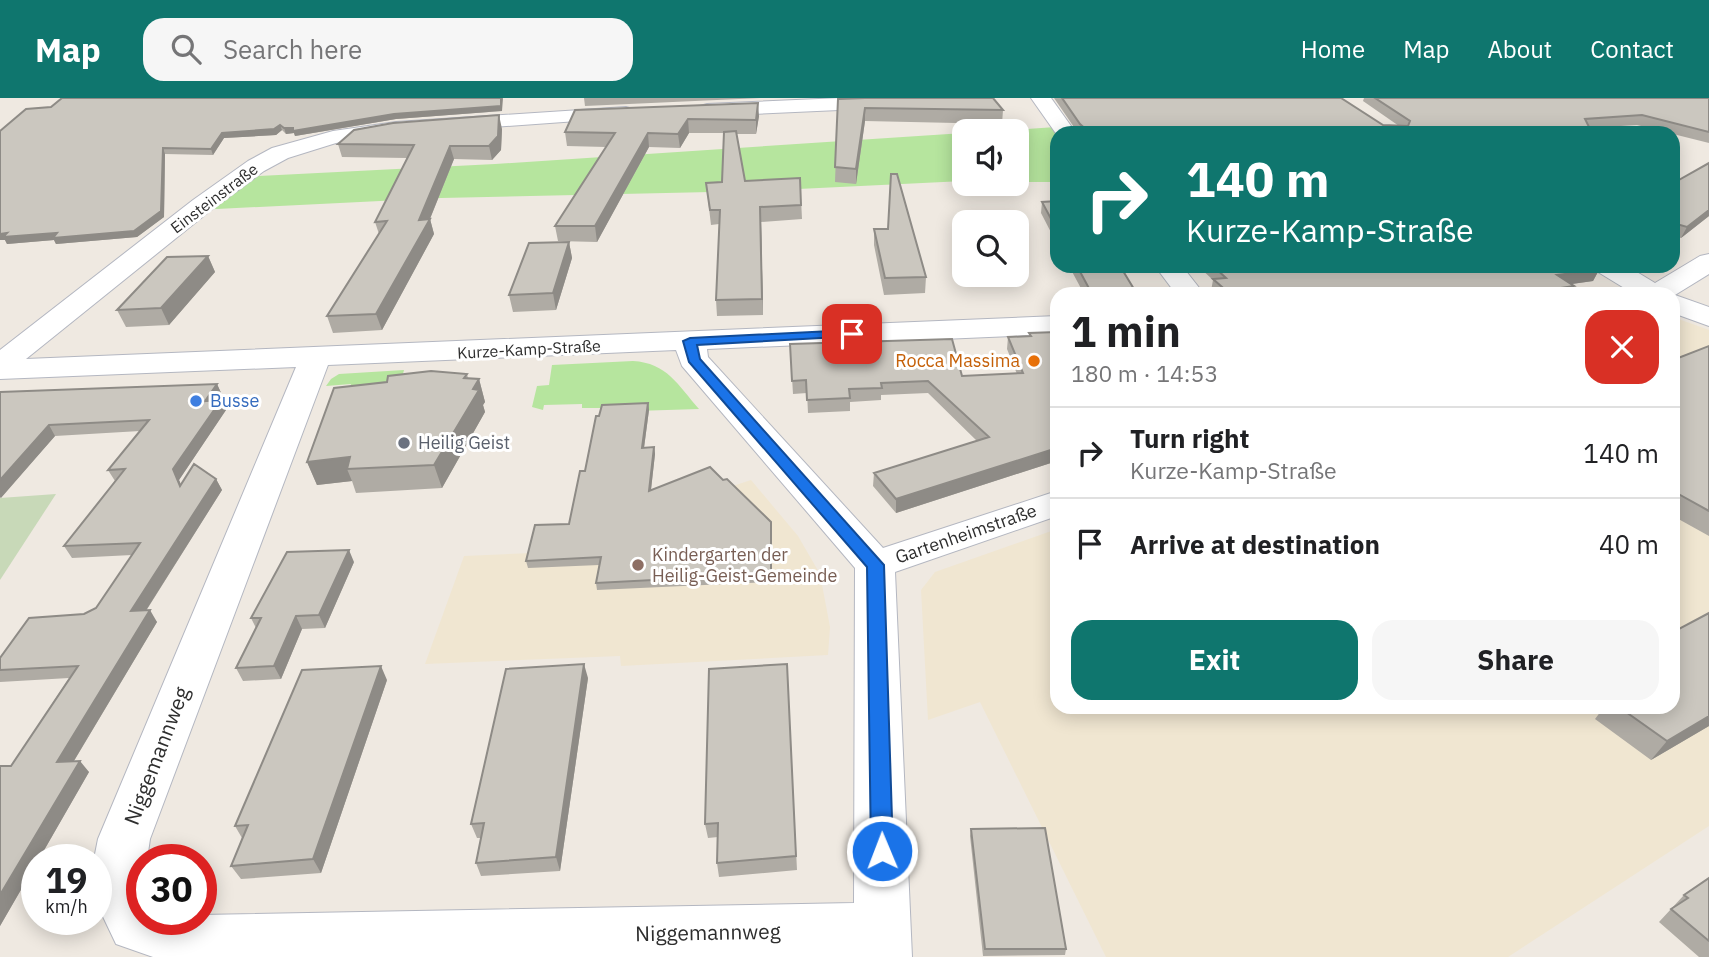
<!DOCTYPE html>
<meta charset="utf-8">
<style>
:root{--surface:#fff;--page:#f6f6f6;--text:#202124;--muted:#757577;--line:#e0e0e0;--accent:#0f766e}
body{margin:0;font-family:"IBM Plex Sans",sans-serif;background:var(--page);color:var(--text);height:100vh;display:flex;flex-direction:column;font-size:26px;white-space:nowrap}
*{box-sizing:border-box;margin:0}
p{font-size:23px;color:var(--muted)}
.icon{flex:none;width:38px;height:38px;fill:none;stroke:currentColor;stroke-width:2;stroke-linecap:round;stroke-linejoin:round}
.map{position:relative;flex:1;overflow:hidden}
.panel{position:absolute;left:1050px;top:189px;width:630px;height:427px;display:flex;flex-direction:column;background:var(--surface);border-radius:21px;box-shadow:0 4px 18px #0003}
.panel>*{flex:none}
.banner{position:absolute;left:1050px;top:28px;width:630px;height:147px;border-radius:21px;box-shadow:0 4px 18px #0003;background:#0f766e;color:#fff;overflow:hidden}
.tools{position:absolute;left:952px;top:21px;display:grid;gap:14px}
.tools a{display:grid;place-items:center;width:77px;height:77px;border-radius:14px;background:var(--surface);box-shadow:0 4px 18px #0003;font-size:35px}
.speed{position:absolute;left:21px;top:746px;display:flex;gap:14px;font-size:35px;font-weight:700;text-align:center}
.speed>*{display:grid;place-content:center;width:91px;height:91px;border-radius:50%;background:var(--surface);box-shadow:0 4px 18px #0003;line-height:1}
.speed small{font-size:18px;font-weight:400}
.speed .limit{border:10px solid #d22;background:#fff;color:#111}
.pin{position:absolute;display:grid;place-items:center;width:60px;height:60px;color:#fff;margin:-30px;border-radius:14px;box-shadow:0 4px 10px #0006}
.me{position:absolute;width:77px;margin:-38px;rotate:359deg;stroke-linejoin:round;filter:drop-shadow(0 0 5px #0008)}
.turn{display:flex;align-items:center;gap:24px;height:147px;padding:0 21px;font-size:32px}
.turn .icon{width:91px;height:91px;stroke-width:2.5}
.turn b{display:block;font-size:49px;line-height:60px}
.round{display:grid;place-items:center;flex:none;width:74px;height:74px;border-radius:21px;background:var(--page)}
.head{display:flex;align-items:center;justify-content:space-between;height:119px;padding:0 21px}
h1{font-size:42px;font-weight:700;line-height:52px}
.cta{display:flex;gap:14px;margin-top:auto;padding:14px 21px}
.cta a{flex:1;height:80px;border-radius:21px;background:var(--accent);color:#fff;font-size:28px;font-weight:700;line-height:80px;text-align:center}
.cta a+a{background:var(--page);color:var(--text)}
ul{padding:0;list-style:none}
li{display:flex;align-items:center;gap:21px;height:91px;padding:0 21px;border-top:2px solid var(--line)}
li div{flex:1}
li b{display:block;font-size:26px}
li em{font-style:normal}
header{display:flex;align-items:center;gap:42px;box-sizing:border-box;height:98px;padding:0 35px;background:var(--accent);color:#fff}
header strong{font-size:33px}
nav{display:flex;gap:38px;margin-inline-start:auto;font-size:24px}
.search{width:490px;height:63px;background:var(--page);display:flex;align-items:center;gap:18px;box-sizing:border-box;padding:0 24px;border-radius:21px;color:var(--muted);font-size:26px}
.map>svg:first-child{display:block}
.education{fill:#f0e6d1}
.green{fill:#b6e59e}
.cemetery{fill:#c8d9b8}
.lines{fill:none;stroke-linecap:round;stroke-linejoin:round}
.street-casing{stroke:#b4b7c1;stroke-width:2}
.street{fill:#fff;fill-rule:evenodd}
.wall{fill:#afaba4}
.shaded-wall{fill:#8e8b86}
.building{fill:#cbc7bf;stroke:#8e8b86;stroke-width:2}
.route{fill:#1a73e8;stroke:#114b97;stroke-width:2}
.food-dot{fill:#e8710a;stroke:#fff;stroke-width:2.5}
.shop-dot{fill:#3f7fe0;stroke:#fff;stroke-width:2.5}
.worship-dot{fill:#6b7280;stroke:#fff;stroke-width:2.5}
.education-dot{fill:#8d6e63;stroke:#fff;stroke-width:2.5}
.labels{text-anchor:middle;stroke-width:6;stroke-linejoin:round;paint-order:stroke}
.far-street-label{font-size:16px;fill:#2e2e2e;stroke:#fff}
.food-label{font-size:18px;fill:#c56008;stroke:#fff;text-anchor:end}
.shop-label{font-size:18px;fill:#366cbe;stroke:#fff;text-anchor:start}
.worship-label{font-size:18px;fill:#5b616d;stroke:#fff;text-anchor:start}
.street-label{font-size:18px;fill:#2e2e2e;stroke:#fff}
.education-label{font-size:18px;fill:#785e54;stroke:#fff;text-anchor:start}
.near-street-label{font-size:21px;fill:#2e2e2e;stroke:#fff}
</style>
<header>
<strong>Map</strong>
<div class="search"><svg class="icon" aria-label="search" viewBox="0 0 24 24"><circle cx="10" cy="10" r="6"/><path d="M15 15l6 6"/></svg>Search here</div>
<nav><a>Home</a><a>Map</a><a>About</a><a>Contact</a></nav>
</header>
<div class="map">
<svg width="1709" height="859" viewBox="0 0 1709 859">
<rect width="100%" height="100%" fill="#efe9e1"/>
<path class="education" d="M1673,219L1709,232V728L1508,859H1106L980,604L928,622L921,492L935,474L1057,431V609H1673Z
M751,382L798,438L820,476L830,529L828,557L621,568L620,558L425,566L464,458L531,455Z"/>
<path class="green" d="M1056,29L1057,84H1017V33H997Z
M964,35V83L756,93L441,100L197,112L241,79L495,66Z
M633,263C667,265 678,287 699,311L603,314V310H582V306L544,307L543,312L532,309L537,288L549,287L552,267Z
M404,272L395,306L342,312L351,286L326,288L331,281L339,276Z"/>
<path class="cemetery" d="M56,396L0,482V400Z"/>
<g class="lines">
<g class="street-casing">
<path id="street" d="M841,0H981L971,6L707,18L700,16L697,12L700,8L707,6Z
M1031,0H1051L1076,35H1057V37Z
M626,9L633,11L636,15L633,19L396,36L336,45L288,60L264,73L211,112L26,261L1057,218V236L707,251L708,259L883,450L1057,393V418L895,474L912,859H153L116,846L96,804V761H94L98,741L296,269L0,281V252L193,102L248,63L272,50L333,33L396,24ZM676,252L682,268L855,470L854,805L201,817V821H142V761H147L150,741L328,267Z
M1709,156V176L1675,197L1709,209V228L1673,215V196H1634L1598,174L1595,168H1627L1655,185L1700,158Z
M1155,168H1182L1204,196H1176Z"/>
</g>
<use href="#street" class="street"/>
</g>
<path class="wall" d="M584,0H761L585,8Z
M1054,0H1341L1383,27L1399,28L1363,3L1364,0H1709V45L1637,27L1589,30L1592,35H1078Z
M838,1L1003,12L1002,26L865,23L856,86L835,84Z
M575,12L759,18L756,36H736L745,83L800,80L802,121L761,124L763,217L717,218L716,202L719,126L711,127L706,85L722,84L724,35H689L680,50L649,49L597,144L558,143L555,128L606,49L567,48L565,34Z
M502,13L396,21L295,38L294,35L286,36L282,32L276,37L224,40L213,57L165,56L164,119L137,139L56,146L54,142L7,146L5,142H0V33Z
M502,31L501,52L492,62L454,61L430,121L434,136L382,232L333,235L327,218L379,136L375,124L407,60L342,59L338,46Z
M1709,65V118L1681,140L1673,138V82L1677,83Z
M1057,103V146L1041,115L1042,104Z
M874,131L926,179L925,195L884,197L874,147Z
M569,144L572,160L556,212L513,214L509,197Z
M208,158L215,174L169,227L126,229L117,212Z
M1069,168H1120L1137,196H1084Z
M1198,168H1592L1599,172L1593,183L1571,186L1570,196H1214L1211,193L1213,182Z
M1029,235L1057,363L896,415L873,388L874,375L977,343L928,295L881,297V302L850,304V313L808,315L807,295L793,296L790,246L962,278L1017,276L1007,251L1008,239L1029,238Z
M1709,248V438L1673,418V262Z
M467,276L468,280L479,281L485,304L483,307L485,314L442,390L356,395L352,383L317,387L307,364Z
M217,286L222,297L218,302H221L226,312L179,382L181,386L216,381L222,392L146,513L157,524L74,663L89,674L39,761H37V764L0,828V668H11L69,580L0,584V560L96,510L132,457L72,460L64,448L115,383L108,372L140,333L55,338L0,400V294Z
M648,305L649,312L644,350L654,349L655,356L651,392L723,382L771,424V484L597,492L596,485L599,467L528,470L526,463L569,426L585,373L599,318Z
M354,464L325,530L302,531L281,581L243,583L236,570L256,530L251,520Z
M787,566L797,772L719,779L717,765L718,739L708,740L705,726Z
M588,580L560,773L481,778L476,765L481,740H477L471,726Z
M387,582L321,775L241,781L231,768L242,740L235,728Z
M1604,609H1673L1709,628L1651,662L1595,621Z
M971,731L1066,851L1065,857L983,858L970,738Z
M1709,780V859H1699L1659,824L1684,797Z"/>
<path class="shaded-wall" d="M503,0L502,13L396,21L295,38L294,35L286,36L284,30L394,16Z
M758,5L759,18L756,36V22Z
M865,10V23L856,86V71Z
M499,17L502,31L501,52L492,62L489,48Z
M688,21L689,35L680,50L678,36Z
M280,27L282,32L276,37L224,40L213,57L211,51L222,35Z
M648,35L649,49L597,144L595,128Z
M450,48L454,61L429,123L430,121L434,136L382,232L376,216L419,122Z
M163,50L165,56L164,119L137,139L56,146L54,142L7,146L5,142H0V136L57,135Z
M760,109L761,124L763,217L762,201Z
M1709,112V118L1681,140L1687,129Z
M569,144L572,160L556,212L553,195Z
M208,158L215,174L169,227L161,210Z
M1599,172L1593,183L1551,189L1557,177Z
M1574,188L1570,196H1521Z
M479,281L485,304L483,307L485,314L442,390L434,367Z
M217,286L222,297L210,313L205,303Z
M221,302L226,312L179,382L185,399L180,388L173,371Z
M648,305L649,312L643,357L642,350Z
M49,327L55,338L1,400L0,399V382Z
M654,349L655,356L650,400L649,393Z
M1057,350V363L896,415V401Z
M350,359L347,371L352,383L317,387L307,364Z
M216,381L222,392L138,525L131,513Z
M349,452L354,464L325,530L319,517Z
M150,512L157,524L66,676L57,664Z
M296,518L302,531L281,581L274,568Z
M584,566L588,580L560,773L556,759Z
M381,568L387,582L321,775L313,761Z
M1709,618V628L1651,662L1667,643Z
M80,663L89,674L39,761H37V764L0,828V797Z"/>
<path class="building" d="M62,0H501V8L394,16L293,33V30H284L280,27L274,31L222,35L211,51L163,50L161,113L134,133L53,140L57,135L3,139L7,135L0,136V33L26,11L51,9Z
M865,0H993L1003,12L865,10L856,71L835,69L838,1Z
M1062,0H1341L1383,27L1408,28L1410,23L1375,0H1709V34L1642,17L1585,21L1592,35H1090L1080,26Z
M758,5L756,22L688,21L678,36L648,35L595,128H555L615,35L565,34L575,12Z
M499,17L498,38L489,48H450L419,122L430,121L376,216L327,218L387,123L375,124L414,47L338,46L354,32L393,25Z
M736,33L745,83L800,80L801,107L760,109L762,201L716,202L720,112H710L706,85L722,84L724,34Z
M1709,65V112L1687,129L1673,125V82L1677,83Z
M891,76H897L926,179L885,180L874,131H888Z
M1057,103V132L1042,104Z
M569,144L553,195L509,197L529,145Z
M208,158L161,210L117,212L167,159Z
M1077,168H1120L1137,196H1092Z
M1213,168H1592L1599,172L1557,177L1574,188L1521,196H1230L1213,181L1226,180Z
M1057,234V350L896,401L874,375L989,339L928,283L881,285L882,290L849,291L850,300L807,302L806,282L792,283L790,246L952,241L962,278L1023,275L1008,239L1031,238L1029,235Z
M1709,248V413L1673,393V262Z
M431,273L467,276L464,280L479,281L473,291L479,292L434,367L347,371L350,359L307,364L334,290L387,284L388,278Z
M217,286L205,303L221,302L173,371L180,388L194,366L216,381L131,513L150,512L57,664L80,663L0,797V668H11L78,568L0,572V560L29,520L84,516L96,510L140,445L64,448L125,371L108,372L149,322L49,327L0,382V294Z
M648,305L642,350L654,349L649,393L710,369L723,382L727,381L771,424V476L596,485L601,459L526,463L535,427L569,426L580,373H585L596,318H599L602,307Z
M349,452L319,517L296,518L274,568L236,570L261,520H251L287,454Z
M1709,515V618L1667,643L1619,609H1673V534Z
M584,566L556,759L476,765L484,725L471,726L506,571Z
M787,566L796,758L717,765L718,725L705,726L709,571Z
M381,568L313,761L231,768L248,727L235,728L302,572Z
M1045,730L1066,851H985L971,731Z
M1709,780V843L1671,811L1688,800L1684,797Z"/>
<path class="route" d="M852,232L858,236L857,238L697,247L700,261L884,467L893,753L889,760L882,763L874,760L871,753L867,469L689,264L683,243L690,240Z"/>
<circle class="food-dot" cx="1034" cy="263" r="7"/>
<circle class="shop-dot" cx="196" cy="303" r="7"/>
<circle class="worship-dot" cx="404" cy="345" r="7"/>
<circle class="education-dot" cx="638" cy="467" r="7"/>
<g class="labels">
<g class="far-street-label">
<text transform="translate(214 100) rotate(-37)" y="6">Einsteinstraße</text>
<text transform="translate(529 251) rotate(-3)" y="6">Kurze-Kamp-Straße</text>
</g>
<g class="food-label">
<text x="1020" y="269">Rocca Massima</text>
</g>
<g class="shop-label">
<text x="210" y="309">Busse</text>
</g>
<g class="worship-label">
<text x="418" y="351">Heilig Geist</text>
</g>
<g class="street-label">
<text transform="translate(966 436) rotate(-19)" y="6">Gartenheimstraße</text>
</g>
<g class="education-label">
<text x="652" y="463">Kindergarten der<tspan x="652" dy="21">Heilig-Geist-Gemeinde</tspan></text>
</g>
<g class="near-street-label">
<text transform="translate(157 658) rotate(-69)" y="7">Niggemannweg</text>
<text transform="translate(708 835) rotate(-1)" y="7">Niggemannweg</text>
</g>
</g>
</svg>
<div class="tools">
<a><svg class="icon" aria-label="sound" viewBox="0 0 24 24"><path d="M4 9h4l5-4v14l-5-4H4zM17 9q2 3 0 6"/></svg></a>
<a><svg class="icon" aria-label="search" viewBox="0 0 24 24"><circle cx="10" cy="10" r="6"/><path d="M15 15l6 6"/></svg></a>
</div>
<div class="speed"><div>19<small>km/h</small></div><div class="limit">30</div></div>
<div class="pin" style="left:852px;top:236px;background:#d93025"><svg class="icon" aria-label="arrive" viewBox="0 0 24 24"><path d="M6 21V4h12l-3 4 3 4H6"/></svg></div>
<svg class="me" style="left:882px;top:753px" viewBox="-20 -20 40 40"><circle r="17" fill="#1a73e8" stroke="#fff" stroke-width="3"/><path d="M0-11L8 9 0 5-8 9z" fill="#fff"/></svg>
<div class="banner">
<div class="turn"><svg class="icon" aria-label="right" viewBox="0 0 24 24"><path d="M7 20v-9h11M14 6l5 5-5 5"/></svg><div><b>140 m</b>Kurze-Kamp-Straße</div></div>
</div>
<section class="panel">
<div class="head"><div><h1>1 min</h1><p>180 m · 14:53</p></div><a class="round" style="background:#d93025;color:#fff"><svg class="icon" aria-label="close" viewBox="0 0 24 24"><path d="M6 6l12 12M18 6L6 18"/></svg></a></div>
<ul>
<li><svg class="icon" aria-label="right" viewBox="0 0 24 24"><path d="M7 20v-9h11M14 6l5 5-5 5"/></svg><div><b>Turn right</b><p>Kurze-Kamp-Straße</p></div><em>140 m</em></li>
<li><svg class="icon" aria-label="arrive" viewBox="0 0 24 24"><path d="M6 21V4h12l-3 4 3 4H6"/></svg><div><b>Arrive at destination</b></div><em>40 m</em></li>
</ul>
<div class="cta"><a>Exit</a><a>Share</a></div>
</section>
</div>
